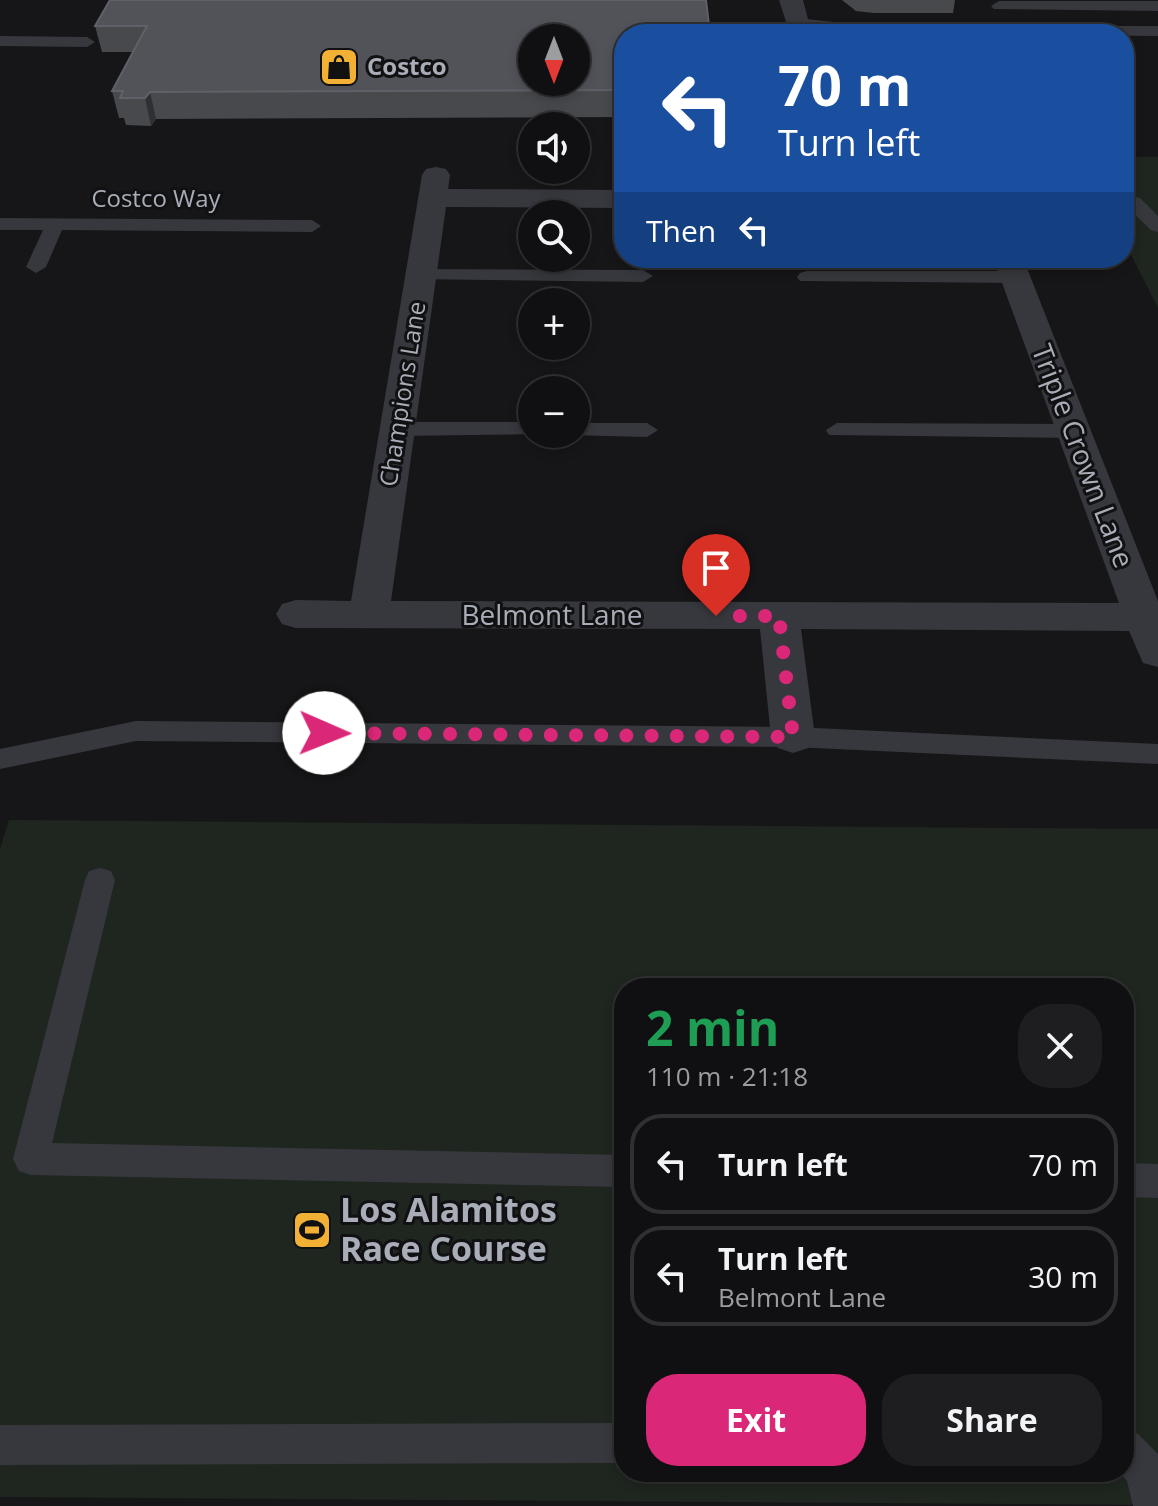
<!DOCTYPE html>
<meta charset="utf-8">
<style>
:root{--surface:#101012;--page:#1e1e20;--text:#f1f3f6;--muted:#9c9d9f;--line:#303032;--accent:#db2777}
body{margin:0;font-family:"Open Sans",sans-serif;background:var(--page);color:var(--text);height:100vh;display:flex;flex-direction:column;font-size:30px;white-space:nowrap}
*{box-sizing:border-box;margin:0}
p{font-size:26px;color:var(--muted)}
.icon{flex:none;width:44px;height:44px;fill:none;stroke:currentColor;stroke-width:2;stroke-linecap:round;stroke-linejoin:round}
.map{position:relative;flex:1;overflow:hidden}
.sheet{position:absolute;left:614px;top:978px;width:520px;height:504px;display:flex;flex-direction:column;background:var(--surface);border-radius:32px;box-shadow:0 4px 12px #0003,0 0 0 2px var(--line)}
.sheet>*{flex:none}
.hud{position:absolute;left:614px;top:24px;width:520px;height:244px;border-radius:32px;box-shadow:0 4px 12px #0003,0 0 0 2px var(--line);background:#1a4fa0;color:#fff;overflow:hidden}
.needle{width:52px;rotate:180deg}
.fabs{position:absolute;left:518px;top:24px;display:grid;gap:16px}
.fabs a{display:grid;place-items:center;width:72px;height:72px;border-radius:50%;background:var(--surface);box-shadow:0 4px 12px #0003,0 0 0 2px var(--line);font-size:40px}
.pin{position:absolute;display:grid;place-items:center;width:68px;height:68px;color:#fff;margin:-82px -34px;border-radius:50% 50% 50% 0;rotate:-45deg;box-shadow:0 0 8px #0007}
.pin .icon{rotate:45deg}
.me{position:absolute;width:88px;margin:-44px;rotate:91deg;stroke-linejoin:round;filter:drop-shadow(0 0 6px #0008)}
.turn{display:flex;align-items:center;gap:28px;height:168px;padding:0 32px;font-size:36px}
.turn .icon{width:104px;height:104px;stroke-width:2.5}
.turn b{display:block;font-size:56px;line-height:68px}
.then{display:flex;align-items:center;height:76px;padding:0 32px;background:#0003;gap:16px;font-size:30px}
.round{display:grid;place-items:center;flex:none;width:84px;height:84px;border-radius:32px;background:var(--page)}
.head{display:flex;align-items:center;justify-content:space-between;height:136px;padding:0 32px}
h1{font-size:48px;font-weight:700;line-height:60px;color:#1e9e55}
.primary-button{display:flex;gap:16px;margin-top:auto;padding:16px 32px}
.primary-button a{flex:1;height:92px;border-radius:32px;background:var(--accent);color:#fff;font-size:32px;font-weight:700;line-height:92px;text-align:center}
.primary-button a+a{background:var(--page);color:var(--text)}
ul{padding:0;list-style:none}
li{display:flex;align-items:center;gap:24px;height:100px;margin:0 16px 12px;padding:0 16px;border:4px solid var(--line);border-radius:32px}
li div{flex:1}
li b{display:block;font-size:30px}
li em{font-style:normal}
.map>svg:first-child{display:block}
.green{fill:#1e261f;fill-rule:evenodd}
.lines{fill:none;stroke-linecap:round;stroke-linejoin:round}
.service{fill:#37383d;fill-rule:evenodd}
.minor{fill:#37383d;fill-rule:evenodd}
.wall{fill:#47494d}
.shaded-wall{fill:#2f3033}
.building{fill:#525359;stroke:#5f6168;stroke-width:2;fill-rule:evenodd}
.route{stroke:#db2777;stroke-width:14;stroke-dasharray:0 25.2}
.labels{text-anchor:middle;stroke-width:6;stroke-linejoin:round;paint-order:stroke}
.far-poi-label{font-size:24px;font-weight:bold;fill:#a8adb8;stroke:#111113;text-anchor:start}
.far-street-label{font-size:24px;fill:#a8adb8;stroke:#111113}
.street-label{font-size:28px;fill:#a8adb8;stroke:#111113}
.near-poi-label{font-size:34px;font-weight:bold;fill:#a8adb8;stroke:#111113;text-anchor:start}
</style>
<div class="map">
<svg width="1158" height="1506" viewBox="0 0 1158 1506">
<rect width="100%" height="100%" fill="#161618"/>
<path class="green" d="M1124,157H1158V308L1124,241Z
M9,820L1158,829V1505L0,1497V849ZM624,988H1124V1472H624Z"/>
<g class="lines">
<path class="service" d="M999,1H1158V11L994,9L991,6Z
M797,18L871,26H1158V36L856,34L792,26L789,23Z
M0,36L87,37L95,42L87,47L0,46Z
M1133,196L1140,198L1158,216V232L1151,230L1126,206L1124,202L1126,198Z
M0,218L312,220L321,226L312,232L62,230L46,267L36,273L26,267L43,230H0Z
M421,269L643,270L653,276L643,282L414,279L411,275L414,271Z
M807,271H1015L1025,277L1015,283L800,281L797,277L800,273Z
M397,422H532V434H539L397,436L389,434L386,429L389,424Z
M576,423H647L658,430L647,437L568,435L576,434Z
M837,423L1074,424L1085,431L1074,438L829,435L826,430Z
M136,721L793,727L1158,744V764L793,747L136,741L0,769V749Z
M100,868L111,871L115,880L52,1143L624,1155V1187L31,1175L19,1171L13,1159L85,880L89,871Z
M1124,1163L1158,1164V1198L1124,1197Z
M624,1423V1463L0,1465V1425Z
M1124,1428L1138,1434L1158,1454V1506H1133L1127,1481L1119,1472H1124Z"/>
<path class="minor" d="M779,0H803L809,23L806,28H788Z
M436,167L446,169L450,175L448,189L624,190V208L446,207L391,601L1119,603L993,258H1023L1158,601V667L1143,663L1129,631L801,629L815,737L808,748L793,753L778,748L771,737L760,629L296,628L282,624L276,614L282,604L296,600L351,601L422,175L426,169Z"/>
</g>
<path class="wall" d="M110,0L624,34V117L156,119L151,126L126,125L124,118H119L112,91L133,52H102L95,26Z
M842,0H955L953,13H874L856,11Z"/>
<path class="shaded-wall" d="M150,92L156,119L151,126L145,98Z"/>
<path class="building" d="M110,0H706L710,34H624V90L150,92L145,98H120L123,91H112L147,26H95ZM532,38H576V82H532Z"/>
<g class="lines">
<path class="route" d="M324,733L793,737L779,616H716"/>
</g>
<defs>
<g id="shop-square" transform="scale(2)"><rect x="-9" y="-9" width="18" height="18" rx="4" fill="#f2b134" stroke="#111113"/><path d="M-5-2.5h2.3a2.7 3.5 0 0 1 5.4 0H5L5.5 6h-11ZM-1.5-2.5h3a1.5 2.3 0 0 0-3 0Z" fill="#111"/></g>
<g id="stadium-square" transform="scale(2)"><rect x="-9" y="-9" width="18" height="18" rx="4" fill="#f2b134" stroke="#111113"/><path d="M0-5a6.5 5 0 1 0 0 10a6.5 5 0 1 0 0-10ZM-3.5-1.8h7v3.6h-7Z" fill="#111"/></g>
</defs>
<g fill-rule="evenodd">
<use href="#shop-square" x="339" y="67"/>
<use href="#stadium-square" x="312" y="1230"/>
</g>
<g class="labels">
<g class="far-poi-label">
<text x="367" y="75">Costco</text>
</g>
<g class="far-street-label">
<text x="156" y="207">Costco Way</text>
<text transform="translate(403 394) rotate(-81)" y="8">Champions Lane</text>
</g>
<g class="street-label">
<text transform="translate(1083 456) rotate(69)" y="10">Triple Crown Lane</text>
<text x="552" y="625">Belmont Lane</text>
</g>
<g class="near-poi-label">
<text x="340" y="1222">Los Alamitos<tspan x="340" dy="39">Race Course</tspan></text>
</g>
</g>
</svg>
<div class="fabs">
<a><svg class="needle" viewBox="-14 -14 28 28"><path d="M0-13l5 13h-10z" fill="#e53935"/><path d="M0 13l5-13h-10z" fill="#9c9d9f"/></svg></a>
<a><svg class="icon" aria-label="sound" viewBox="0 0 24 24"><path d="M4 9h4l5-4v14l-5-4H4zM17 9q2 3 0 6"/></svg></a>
<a><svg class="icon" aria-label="search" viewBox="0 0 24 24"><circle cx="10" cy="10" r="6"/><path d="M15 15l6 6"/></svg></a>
<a>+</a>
<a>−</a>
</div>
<div class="pin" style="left:716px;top:616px;background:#d93025"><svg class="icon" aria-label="arrive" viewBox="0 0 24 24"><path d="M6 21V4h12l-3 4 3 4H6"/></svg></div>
<svg class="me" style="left:324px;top:733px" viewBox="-20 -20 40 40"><circle r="19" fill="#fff"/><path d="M0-13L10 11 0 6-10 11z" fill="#db2777"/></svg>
<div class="hud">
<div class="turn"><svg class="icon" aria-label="left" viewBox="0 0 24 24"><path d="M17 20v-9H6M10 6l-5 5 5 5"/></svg><div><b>70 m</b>Turn left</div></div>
<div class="then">Then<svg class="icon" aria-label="left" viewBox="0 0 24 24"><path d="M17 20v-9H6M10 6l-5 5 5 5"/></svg></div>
</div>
<section class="sheet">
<div class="head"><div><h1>2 min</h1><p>110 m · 21:18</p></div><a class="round"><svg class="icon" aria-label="close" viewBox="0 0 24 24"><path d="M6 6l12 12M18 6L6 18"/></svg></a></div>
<ul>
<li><svg class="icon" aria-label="left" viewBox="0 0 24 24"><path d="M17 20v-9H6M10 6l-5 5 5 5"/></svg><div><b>Turn left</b></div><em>70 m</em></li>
<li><svg class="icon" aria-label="left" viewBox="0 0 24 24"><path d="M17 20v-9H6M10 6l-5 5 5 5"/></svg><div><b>Turn left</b><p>Belmont Lane</p></div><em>30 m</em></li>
</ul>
<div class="primary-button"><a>Exit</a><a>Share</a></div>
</section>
</div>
